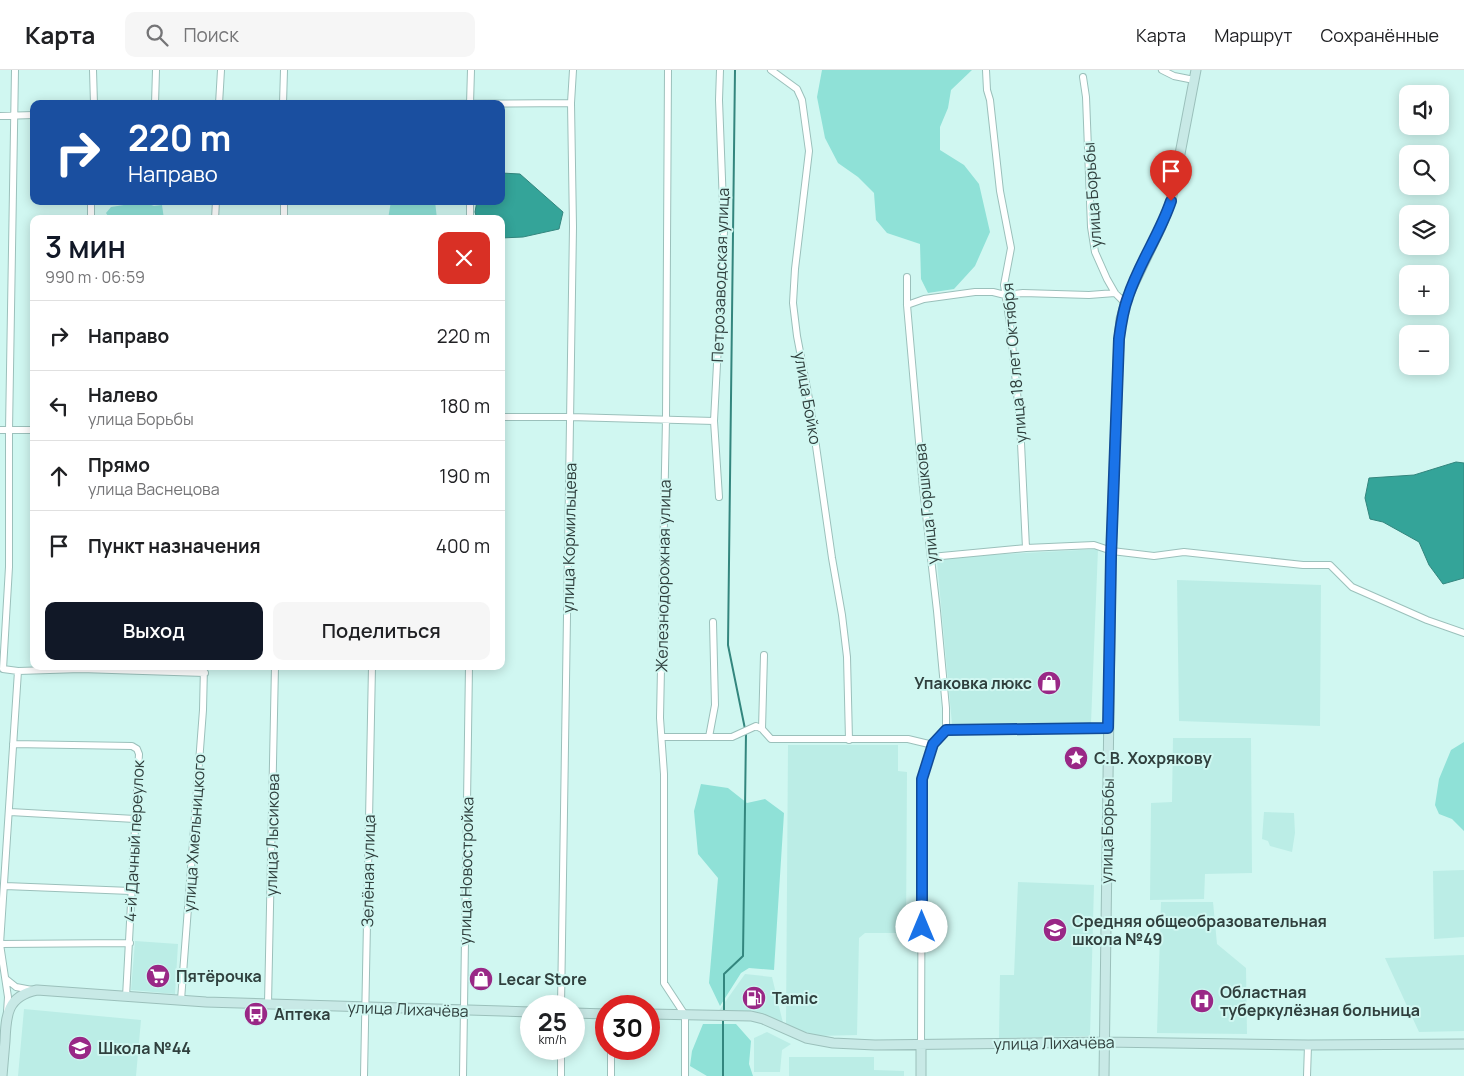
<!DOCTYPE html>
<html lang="ru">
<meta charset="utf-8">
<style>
:root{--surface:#fff;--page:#f6f6f6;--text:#202124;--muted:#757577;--line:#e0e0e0;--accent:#111827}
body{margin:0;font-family:Manrope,sans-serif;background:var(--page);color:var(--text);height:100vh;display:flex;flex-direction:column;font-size:19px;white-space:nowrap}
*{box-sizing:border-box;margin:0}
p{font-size:16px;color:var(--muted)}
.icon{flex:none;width:28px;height:28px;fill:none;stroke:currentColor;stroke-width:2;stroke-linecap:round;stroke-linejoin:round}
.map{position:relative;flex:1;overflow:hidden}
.sheet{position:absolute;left:30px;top:145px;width:475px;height:455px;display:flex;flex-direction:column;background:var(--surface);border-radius:10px;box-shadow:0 2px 12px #0003}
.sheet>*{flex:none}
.guide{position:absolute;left:30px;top:30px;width:475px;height:105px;border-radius:10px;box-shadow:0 2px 12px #0003;background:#1a4fa0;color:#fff;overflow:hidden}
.fabs{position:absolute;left:1399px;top:15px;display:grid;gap:10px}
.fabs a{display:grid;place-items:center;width:50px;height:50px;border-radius:10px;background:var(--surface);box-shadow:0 2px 12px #0003;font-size:25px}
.speed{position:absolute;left:520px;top:925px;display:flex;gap:10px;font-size:25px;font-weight:700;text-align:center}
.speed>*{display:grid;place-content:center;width:65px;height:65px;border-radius:50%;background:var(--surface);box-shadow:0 2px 12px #0003;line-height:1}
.speed small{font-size:12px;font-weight:400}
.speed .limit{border:8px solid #d22;background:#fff;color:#111}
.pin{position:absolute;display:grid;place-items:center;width:42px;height:42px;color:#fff;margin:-51px -21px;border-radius:50% 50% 50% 0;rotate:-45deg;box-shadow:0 0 5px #0007}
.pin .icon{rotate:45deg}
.me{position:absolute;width:55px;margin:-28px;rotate:0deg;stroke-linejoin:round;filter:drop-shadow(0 0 4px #0008)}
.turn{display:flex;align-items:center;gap:18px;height:105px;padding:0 15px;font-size:22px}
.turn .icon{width:65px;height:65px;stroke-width:2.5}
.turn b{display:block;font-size:35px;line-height:42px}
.round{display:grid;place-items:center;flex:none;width:52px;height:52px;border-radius:10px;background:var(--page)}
.summary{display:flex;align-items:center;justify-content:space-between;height:85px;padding:0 15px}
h1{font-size:30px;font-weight:600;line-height:38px;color:var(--accent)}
.button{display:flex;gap:10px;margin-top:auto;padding:10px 15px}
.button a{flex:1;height:58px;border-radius:10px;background:var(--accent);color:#fff;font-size:20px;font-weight:600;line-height:58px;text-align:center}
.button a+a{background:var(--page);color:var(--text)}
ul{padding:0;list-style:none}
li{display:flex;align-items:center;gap:15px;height:70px;padding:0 15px;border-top:1px solid var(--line)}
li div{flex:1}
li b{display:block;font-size:19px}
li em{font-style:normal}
header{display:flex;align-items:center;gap:30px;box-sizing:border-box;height:70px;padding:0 25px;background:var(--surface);border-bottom:1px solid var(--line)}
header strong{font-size:24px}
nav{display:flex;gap:28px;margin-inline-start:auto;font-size:18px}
.search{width:350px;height:45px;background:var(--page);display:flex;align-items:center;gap:12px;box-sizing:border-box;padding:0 18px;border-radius:10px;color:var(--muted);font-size:19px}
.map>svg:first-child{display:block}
.built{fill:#bbede6}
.green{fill:#8fe1d7}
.water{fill:#34a499;stroke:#33867e}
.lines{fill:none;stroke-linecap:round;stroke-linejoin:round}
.stream{stroke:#33867e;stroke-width:2}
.street-casing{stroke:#9bc0bb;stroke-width:8}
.secondary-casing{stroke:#9bc0bb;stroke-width:11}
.street{stroke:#fff;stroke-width:6}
.secondary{stroke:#c8e9e6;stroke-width:9}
.route-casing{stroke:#114b97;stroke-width:12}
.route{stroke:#1a73e8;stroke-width:9}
.labels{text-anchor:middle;stroke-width:4;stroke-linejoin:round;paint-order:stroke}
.street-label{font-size:16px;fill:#30403e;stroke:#d0f7f1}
.poi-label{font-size:16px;font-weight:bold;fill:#30403e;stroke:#d0f7f1;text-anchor:start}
</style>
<header>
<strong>Карта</strong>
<div class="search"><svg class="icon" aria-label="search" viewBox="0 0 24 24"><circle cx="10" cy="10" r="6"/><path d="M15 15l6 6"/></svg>Поиск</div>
<nav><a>Карта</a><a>Маршрут</a><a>Сохранённые</a></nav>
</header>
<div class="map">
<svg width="1464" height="1006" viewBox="0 0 1464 1006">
<rect width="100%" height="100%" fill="#d0f7f1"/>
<path class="built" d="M1098,479L1091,653L952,654L937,492L951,487Z
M1177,510L1321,515L1320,656L1179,651Z
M1173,668H1251L1252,803L1205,804L1204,829L1150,830L1151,733L1172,732Z
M788,675H898V701L907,702L906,863H865L859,868L857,965L816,966L786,955Z
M1264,742L1294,743L1295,763L1292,782L1270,776L1268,771L1262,769Z
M1464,800V867L1434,869L1433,801Z
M1018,812L1094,815L1090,966L999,968L1000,905H1014Z
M1161,832H1213L1217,874L1246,898L1247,964L1157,963Z
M135,871L178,874L175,924L131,920Z
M1464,885V961L1419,962L1385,888Z
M745,904L772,907L783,953L758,945L718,942Z
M24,939L141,950L136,1006H18Z
M767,962L791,974L782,980L780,1002H754V968Z
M789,987H874V1000L904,1001V1006H789Z"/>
<path class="green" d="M822,0H972L951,20L948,38L940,57V80L964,95L979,114L990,162L975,196L954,219L928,223L921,209L920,174L887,163L876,150L874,123L858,107L838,93L825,68L817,27Z
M391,131H435L437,149H388Z
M143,132L154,136L162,135L164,149H110L106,143L111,137Z
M1464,672V761L1452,749L1439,744L1435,735L1439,709L1451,680Z
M701,714L728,718L747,733L765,729L784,743L774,900L749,898L741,903L720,936L709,913L718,808L698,784L694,741Z
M703,954H736L751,971L749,994L753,1006H707L690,996L692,981Z"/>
<path class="water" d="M501,103L520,104L563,142L559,159L523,167L501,168V149H477L475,142L477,131H501Z
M1456,392L1464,393V508L1443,514L1429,495L1419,472L1383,452L1370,449L1365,428L1369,408L1414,405Z"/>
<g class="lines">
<path class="stream" d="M735,0L728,575L745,659
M724,943V904L743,886L746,663
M723,1006V947"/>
<g class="street-casing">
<path id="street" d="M93,0L94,34
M668,0L666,349L660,648L664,704V913L685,945V1006
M771,0L797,19L802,30L809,81L795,199L793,233L797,266L810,334L832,488L842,545L847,587L849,670
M986,0L987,20L990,30L1000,121L1011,178L1004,215L1010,254L1020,352L1026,478
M1162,0L1174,6L1194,10
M1083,7L1086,27L1091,157L1095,182L1107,209L1115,223L1126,234
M155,34L156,0
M219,34L221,0
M283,34L284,0
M411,34L571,33
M470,34L471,0
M0,46L34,45
M284,131V149
M91,149V131
M215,149L216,131
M470,149V131
M907,207V235L923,418L937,541L946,638V660
M907,235L924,229L975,222H993L1005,225L1023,223L1089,225L1115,223
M501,347H570L714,351
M0,360H34
M719,427L714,351L724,161L719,30L720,0
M931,487L1026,478L1094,475L1112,481L1154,486L1184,482L1303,495H1330L1352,517L1427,550L1464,563
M18,601L81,599L205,603
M762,659L764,585
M662,667H732L756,656L762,659L771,669H908L933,675L946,660L1108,658
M709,667L715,635L713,552
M13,674L132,676L137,679L139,684L126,927
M10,742L135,749
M5,816L131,821
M0,874L130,873
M6,909L16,917L32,920
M181,930L203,640L204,596
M268,934L275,596
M561,936L573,157L571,33L573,0
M7,942L8,927L0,874L18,601L3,599L9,497V360L15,0
M921,975L922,709L933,675
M364,1006L372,596
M463,1006L469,596
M561,1006V979
M611,1006V979
M1307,1006L1308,975"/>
</g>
<g class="secondary-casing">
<path id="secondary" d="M574,943L606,944
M649,944L751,946L763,949L806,968L833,973L875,975L1104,972L1308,975L1464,974
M2,1006C3,994 4,982 5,971C6,945 7,926 37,920L206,932L531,942
M921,1006V975
M1104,1006L1111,487L1119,269L1121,249L1127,228L1161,157L1171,131L1196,0"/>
</g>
<use href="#street" class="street"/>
<use href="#secondary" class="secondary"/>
</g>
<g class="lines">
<g class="route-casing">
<path id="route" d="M922,857V709L933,674L946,660L1108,658L1111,487L1119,269C1121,254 1123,240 1128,227C1139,193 1160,164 1171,131"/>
</g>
<use href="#route" class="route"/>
</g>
<defs>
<g id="shop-disc" transform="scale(1.25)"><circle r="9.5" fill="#992886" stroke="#d0f7f1"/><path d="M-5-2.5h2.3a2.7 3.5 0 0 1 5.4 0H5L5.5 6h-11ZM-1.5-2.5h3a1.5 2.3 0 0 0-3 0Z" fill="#fff"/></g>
<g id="sight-disc" transform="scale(1.25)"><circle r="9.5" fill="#992886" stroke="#d0f7f1"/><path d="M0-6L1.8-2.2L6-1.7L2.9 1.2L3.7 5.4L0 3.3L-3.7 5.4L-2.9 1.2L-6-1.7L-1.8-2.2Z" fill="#fff"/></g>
<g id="school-disc" transform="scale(1.25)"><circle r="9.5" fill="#992886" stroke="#d0f7f1"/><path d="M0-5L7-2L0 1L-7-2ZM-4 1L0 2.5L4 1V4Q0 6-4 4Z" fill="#fff"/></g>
<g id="supermarket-disc" transform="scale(1.25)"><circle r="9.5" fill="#992886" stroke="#d0f7f1"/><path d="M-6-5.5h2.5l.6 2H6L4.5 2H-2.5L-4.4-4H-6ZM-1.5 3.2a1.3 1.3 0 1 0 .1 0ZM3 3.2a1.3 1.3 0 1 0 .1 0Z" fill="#fff"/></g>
<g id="fuel-disc" transform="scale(1.25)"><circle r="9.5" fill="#992886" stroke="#d0f7f1"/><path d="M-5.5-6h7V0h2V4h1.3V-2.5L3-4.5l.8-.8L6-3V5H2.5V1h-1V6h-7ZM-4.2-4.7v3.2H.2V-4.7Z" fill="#fff"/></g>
<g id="hospital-disc" transform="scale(1.25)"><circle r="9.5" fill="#992886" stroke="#d0f7f1"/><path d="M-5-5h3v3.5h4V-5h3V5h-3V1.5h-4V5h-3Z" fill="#fff"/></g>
<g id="bus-disc" transform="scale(1.25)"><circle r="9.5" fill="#992886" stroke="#d0f7f1"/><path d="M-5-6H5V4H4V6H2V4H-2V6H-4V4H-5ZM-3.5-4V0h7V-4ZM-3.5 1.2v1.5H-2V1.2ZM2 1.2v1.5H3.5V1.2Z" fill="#fff"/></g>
</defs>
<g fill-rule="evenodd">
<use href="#shop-disc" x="1049" y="613"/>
<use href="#sight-disc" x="1076" y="688"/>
<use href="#school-disc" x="1055" y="860"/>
<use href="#supermarket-disc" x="158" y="906"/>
<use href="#shop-disc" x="481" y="909"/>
<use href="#fuel-disc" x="754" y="928"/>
<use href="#hospital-disc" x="1202" y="931"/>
<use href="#bus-disc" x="256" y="944"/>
<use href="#school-disc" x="80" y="978"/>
</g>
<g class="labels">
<g class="street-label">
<text transform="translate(1092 125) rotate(-94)" y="6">улица Борьбы</text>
<text transform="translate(720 205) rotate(-88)" y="6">Петрозаводская улица</text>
<text transform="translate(1014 293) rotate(-95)" y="6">улица 18 лет Октября</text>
<text transform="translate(808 328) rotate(80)" y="6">улица Бойко</text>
<text transform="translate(926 434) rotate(-96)" y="6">улица Горшкова</text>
<text transform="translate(569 468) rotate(-89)" y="6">улица Кормильцева</text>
<text transform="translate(663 506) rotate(-89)" y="6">Железнодорожная улица</text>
<text transform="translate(1107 761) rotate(-89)" y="6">улица Борьбы</text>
<text transform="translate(194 763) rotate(-86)" y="6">улица Хмельницкого</text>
<text transform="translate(272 765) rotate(-89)" y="6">улица Лысикова</text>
<text transform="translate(134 771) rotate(-87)" y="6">4-й Дачный переулок</text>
<text transform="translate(368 801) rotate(-89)" y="6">Зелёная улица</text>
<text transform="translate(466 801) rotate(-89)" y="6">улица Новостройка</text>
<text transform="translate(408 939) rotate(2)" y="6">улица Лихачёва</text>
<text transform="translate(1054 973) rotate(-1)" y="6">улица Лихачёва</text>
</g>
<g class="poi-label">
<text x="1032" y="619" text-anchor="end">Упаковка люкс</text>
<text x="1094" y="694">С.В. Хохрякову</text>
<text x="1072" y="857">Средняя общеобразовательная<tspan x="1072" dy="18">школа №49</tspan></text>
<text x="176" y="912">Пятёрочка</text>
<text x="498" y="915">Lecar Store</text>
<text x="1220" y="928">Областная<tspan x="1220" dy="18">туберкулёзная больница</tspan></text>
<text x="772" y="934">Tamic</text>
<text x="274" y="950">Аптека</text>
<text x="98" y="984">Школа №44</text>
</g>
</g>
</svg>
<div class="fabs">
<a><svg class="icon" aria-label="sound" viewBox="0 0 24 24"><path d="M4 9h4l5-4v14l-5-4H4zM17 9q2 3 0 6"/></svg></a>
<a><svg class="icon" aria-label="search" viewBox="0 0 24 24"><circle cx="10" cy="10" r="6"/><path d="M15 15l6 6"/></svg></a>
<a><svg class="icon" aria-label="layers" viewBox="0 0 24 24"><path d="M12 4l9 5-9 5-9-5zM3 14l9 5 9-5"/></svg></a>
<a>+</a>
<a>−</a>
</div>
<div class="speed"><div>25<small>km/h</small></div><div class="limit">30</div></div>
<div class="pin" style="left:1171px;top:131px;background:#d93025"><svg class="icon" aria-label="arrive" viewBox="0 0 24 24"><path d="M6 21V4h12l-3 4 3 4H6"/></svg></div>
<svg class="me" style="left:922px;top:857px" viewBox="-20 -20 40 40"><circle r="19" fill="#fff"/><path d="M0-13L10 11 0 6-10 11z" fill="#1a73e8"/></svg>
<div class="guide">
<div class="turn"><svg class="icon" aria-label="right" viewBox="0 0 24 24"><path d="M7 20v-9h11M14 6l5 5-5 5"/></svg><div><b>220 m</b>Направо</div></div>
</div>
<section class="sheet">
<div class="summary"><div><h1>3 мин</h1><p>990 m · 06:59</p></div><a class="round" style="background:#d93025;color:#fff"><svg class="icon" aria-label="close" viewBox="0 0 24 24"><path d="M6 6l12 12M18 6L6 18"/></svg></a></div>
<ul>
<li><svg class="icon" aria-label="right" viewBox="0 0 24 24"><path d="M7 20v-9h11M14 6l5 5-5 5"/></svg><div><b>Направо</b></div><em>220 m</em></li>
<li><svg class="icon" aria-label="left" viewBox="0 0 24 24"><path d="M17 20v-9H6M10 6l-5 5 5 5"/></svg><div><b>Налево</b><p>улица Борьбы</p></div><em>180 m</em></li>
<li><svg class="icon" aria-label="ahead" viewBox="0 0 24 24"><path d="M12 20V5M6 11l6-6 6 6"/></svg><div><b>Прямо</b><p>улица Васнецова</p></div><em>190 m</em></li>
<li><svg class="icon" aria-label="arrive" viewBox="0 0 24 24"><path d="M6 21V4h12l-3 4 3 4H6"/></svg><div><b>Пункт назначения</b></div><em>400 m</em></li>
</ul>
<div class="button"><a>Выход</a><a>Поделиться</a></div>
</section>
</div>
